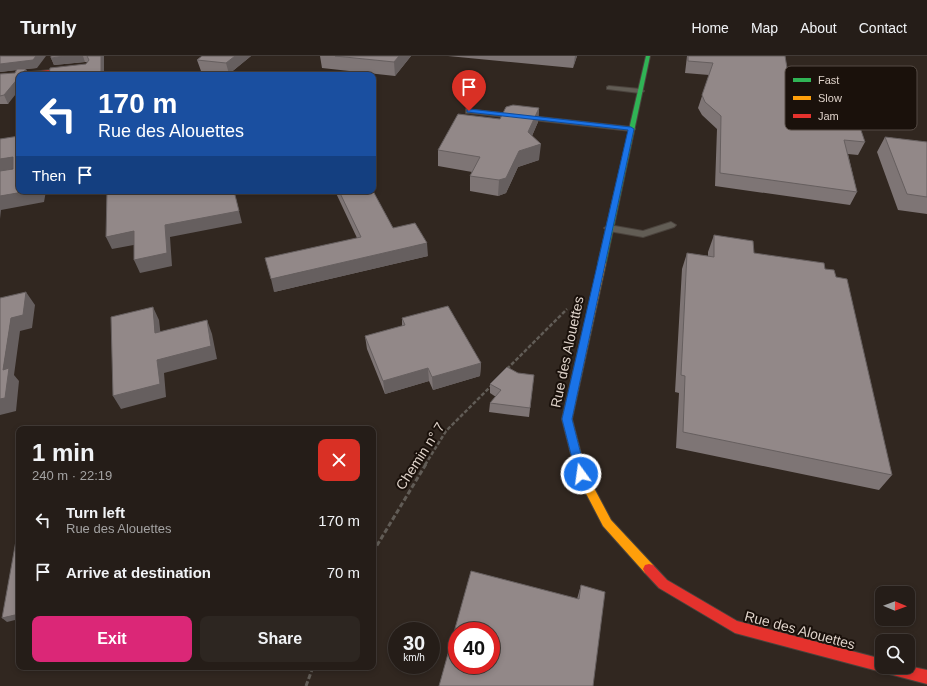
<!DOCTYPE html>
<meta charset="utf-8">
<style>
:root{--surface:#251d18;--page:#2d2621;--text:#f1f3f6;--muted:#a3a2a2;--line:#423b37;--accent:#db2777}
body{margin:0;font-family:Arial,sans-serif;background:var(--page);color:var(--text);height:100vh;display:flex;flex-direction:column;font-size:15px;white-space:nowrap}
*{box-sizing:border-box;margin:0}
p{font-size:13px;color:var(--muted)}
.icon{flex:none;width:22px;height:22px;fill:none;stroke:currentColor;stroke-width:2;stroke-linecap:round;stroke-linejoin:round}
.map{position:relative;flex:1;overflow:hidden}
.side{position:absolute;left:16px;top:370px;width:360px;height:244px;display:flex;flex-direction:column;background:var(--surface);border-radius:8px;box-shadow:0 2px 6px #0003,0 0 0 1px var(--line)}
.side>*{flex:none}
.banner{position:absolute;left:16px;top:16px;width:360px;height:122px;border-radius:8px;box-shadow:0 2px 6px #0003,0 0 0 1px var(--line);background:#1a4fa0;color:#fff;overflow:hidden}
.needle{width:26px;rotate:91deg}
.fabs{position:absolute;left:875px;top:530px;display:grid;gap:8px}
.fabs a{display:grid;place-items:center;width:40px;height:40px;border-radius:8px;background:var(--surface);box-shadow:0 2px 6px #0003,0 0 0 1px var(--line);font-size:20px}
.speed{position:absolute;left:388px;top:566px;display:flex;gap:8px;font-size:20px;font-weight:700;text-align:center}
.speed>*{display:grid;place-content:center;width:52px;height:52px;border-radius:50%;background:var(--surface);box-shadow:0 2px 6px #0003,0 0 0 1px var(--line);line-height:1}
.speed small{font-size:10px;font-weight:400}
.speed .limit{border:6px solid #d22;background:#fff;color:#111}
.pin{position:absolute;display:grid;place-items:center;width:34px;height:34px;color:#fff;margin:-41px -17px;border-radius:50% 50% 50% 0;rotate:-45deg;box-shadow:0 0 4px #0007}
.pin .icon{rotate:45deg}
.me{position:absolute;width:44px;margin:-22px;rotate:346deg;stroke-linejoin:round;filter:drop-shadow(0 0 3px #0008)}
.turn{display:flex;align-items:center;gap:14px;height:84px;padding:0 16px;font-size:18px}
.turn .icon{width:52px;height:52px;stroke-width:2.5}
.turn b{display:block;font-size:28px;line-height:34px}
.then{display:flex;align-items:center;height:38px;padding:0 16px;background:#0003;gap:8px;font-size:15px}
.round{display:grid;place-items:center;flex:none;width:42px;height:42px;border-radius:8px;background:var(--page)}
.headline{display:flex;align-items:center;justify-content:space-between;height:68px;padding:0 16px}
h1{font-size:24px;font-weight:800;line-height:30px}
.primary-button{display:flex;gap:8px;margin-top:auto;padding:8px 16px}
.primary-button a{flex:1;height:46px;border-radius:8px;background:var(--accent);color:#fff;font-size:16px;font-weight:800;line-height:46px;text-align:center}
.primary-button a+a{background:var(--page);color:var(--text)}
ul{padding:0;list-style:none}
li{display:flex;align-items:center;gap:12px;height:52px;padding:0 16px}
li div{flex:1}
li b{display:block;font-size:15px}
li em{font-style:normal}
header{display:flex;align-items:center;gap:24px;box-sizing:border-box;height:56px;padding:0 20px;background:var(--surface);border-bottom:1px solid var(--line)}
header strong{font-size:19px}
nav{display:flex;gap:22px;margin-inline-start:auto;font-size:14px}
.map>svg:first-child{display:block}
.lines{fill:none;stroke-linecap:round;stroke-linejoin:round}
.lane-casing{stroke:#4b433d;stroke-width:2}
.fast-casing{stroke:#4b433d;stroke-width:2}
.slow-casing{stroke:#4b433d;stroke-width:2}
.jam-casing{stroke:#4b433d;stroke-width:2}
.path-far1{stroke:#615c56;stroke-width:2.5;stroke-dasharray:4 2;stroke-linecap:butt}
.path{stroke:#615c56;stroke-width:3;stroke-dasharray:5 2.5;stroke-linecap:butt}
.lane{fill:#625d55;fill-rule:evenodd}
.fast{fill:#30b455;fill-rule:evenodd}
.slow{fill:#ff9f0a;fill-rule:evenodd}
.jam{fill:#e5322d;fill-rule:evenodd}
.wall{fill:#7e7575}
.shaded-wall{fill:#665f5f}
.building{fill:#928888;stroke:#665f5f;fill-rule:evenodd}
.route{fill:#1a73e8;stroke:#114b97}
.labels{text-anchor:middle;stroke-width:4;stroke-linejoin:round;paint-order:stroke}
.street-label{font-size:14px;fill:#dfd3ca;stroke:#1a110b}
.key{fill:#1a110b;stroke:#554b44;stroke-width:1}
.key-label{font-size:11px;fill:#dfd3ca}
</style>
<header>
<strong>Turnly</strong>
<nav><a>Home</a><a>Map</a><a>About</a><a>Contact</a></nav>
</header>
<div class="map">
<svg width="927" height="630" viewBox="0 0 927 630">
<rect width="100%" height="100%" fill="#312720"/>
<g class="lines">
<g class="lane-casing">
<path id="lane" d="M609,30L640,33L644,35L640,37L607,33V31Z
M466,53L631,71L635,73L631,75L469,57H466Z
M671,166L676,169L674,171L643,181L609,175L604,172L609,169L643,175Z"/>
</g>
<g class="fast-casing">
<path id="fast" d="M646,0H650L606,207L602,209L598,207Z"/>
</g>
<g class="slow-casing">
<path id="slow" d="M599,205H605L606,207L572,363L586,417L611,464L653,509L655,513L653,517L649,518L645,517L603,470L576,418L562,363Z"/>
</g>
<g class="jam-casing">
<path id="jam" d="M80,11L82,12V13L34,19H18L21,17Z
M649,508L653,509L667,524L737,565L882,603V611H908V610L927,614V628L735,577L659,532L645,517L643,513L645,509Z"/>
</g>
<path class="path-far1" d="M507,313L567,253
M425,409L446,375L491,330"/>
<path class="path" d="M373,496L426,408
M306,630L313,611"/>
<use href="#lane" class="lane"/>
<use href="#fast" class="fast"/>
<use href="#slow" class="slow"/>
<use href="#jam" class="jam"/>
</g>
<path class="wall" d="M0,0L37,12L26,13L8,48H0V18L15,17L16,14L0,16Z
M51,0H104V19L86,8L87,6H85L54,9L51,2Z
M202,0H251L229,18L201,15L197,4Z
M320,0H411L395,20L322,12Z
M448,0H577L573,12Z
M687,0H785L790,30L865,86L858,99L848,98L857,136L850,149L715,130L717,73L702,59L698,52L709,19L685,17Z
M539,52L538,66L532,80L539,104L518,111L506,137L498,140L470,135V120L472,116L438,110V94L500,63Z
M885,81L927,86V158L898,154L877,96Z
M335,135H373L393,172L428,200L274,236L357,182Z
M714,179L754,197L825,213L836,221L892,419L879,434L676,392L679,337L675,336L682,213L687,197L708,200V196Z
M402,262L481,307L480,320L433,334L429,325L385,338L367,293L365,280L402,270Z
M518,317L534,319L529,361L489,356L490,347L496,341L490,337V328Z
M581,529L593,630L577,543Z"/>
<path class="shaded-wall" d="M36,0H46L37,12L26,13L29,19H21L26,13L0,16V8Z
M65,0H83L85,6L54,9L51,2Z
M101,0H104V19H88Z
M235,0H251L229,18L226,7Z
M399,0H411L395,20L394,6Z
M575,0H577L573,12Z
M19,21V34L8,48L4,39Z
M539,52L538,66L527,91L528,76Z
M541,88L539,104L518,111L506,137L498,140L499,124L519,95Z
M13,101L19,111L0,116V103Z
M29,135H46L44,146L1,154L0,163V140Z
M234,135L242,167L170,181L172,210L140,217L134,204L165,169Z
M134,175L139,188L112,193L106,181Z
M427,187L428,200L274,236L271,223Z
M26,236L35,249L32,272L20,275L14,319L19,325L16,355L0,359V343L3,314L11,262Z
M153,251L159,264L162,290L155,277Z
M207,264L212,278L217,303L164,317L166,341L121,353L113,340Z
M481,307L480,320L433,334L432,321Z
M428,312L429,325L385,338L383,325Z
M19,558V563L7,566L2,562Z"/>
<path class="building" d="M0,0H36L33,4L0,8Z
M51,0H65L51,2Z
M87,0H101V17L88,19H49L50,12L86,8L89,4Z
M202,0H235L226,7L197,4Z
M335,0H399L394,6Z
M688,0H785L790,30L848,36L865,86L844,84L857,136L720,117L721,60L705,46L702,39L713,7L688,5Z
M17,13H26L21,19H19V21L4,39L0,40V18L15,17Z
M513,49L539,52L528,76L541,88L519,95L506,122L499,124L470,120L480,101L438,94L458,58L500,63L506,51Z
M19,80V135H29L0,140V115L13,113V101L0,103V83Z
M885,81L927,86V141L907,138Z
M107,135H234L239,155L165,169L167,197L134,204V175L106,181Z
M339,135H373L393,172L415,167L427,187L271,223L265,202L361,181Z
M714,179L753,185L754,197L824,207L825,213L834,214L836,221L847,223L892,419L683,376L685,320L681,319L687,197L714,201Z
M26,236L23,259L11,262L3,314L9,312L5,342L0,343V242Z
M448,250L481,307L432,321L428,312L383,325L365,280L405,269L402,262Z
M153,251L155,277L207,264L211,290L157,304L160,328L113,340L111,261Z
M507,311L518,317L534,319L530,352L490,347L501,334L490,328Z
M19,468V558L2,562Z
M471,515L579,543L581,529L605,536L593,630H439ZM457,575H491V609H457Z"/>
<path class="route" d="M469,53L631,71L634,73L572,363L586,418L585,422L581,423L577,422L576,418L562,363L628,74L467,56V54Z"/>
<g class="labels">
<g class="street-label">
<text transform="translate(567 296) rotate(-78)" y="5">Rue des Alouettes</text>
<text transform="translate(420 400) rotate(-57)" y="5">Chemin n° 7</text>
<text transform="translate(800 574) rotate(15)" y="5">Rue des Alouettes</text>
</g>
</g>
<rect x="785" y="10" width="132" height="64" rx="6" class="key"/>
<rect x="793" y="22" width="18" height="4" fill="#30b455"/>
<rect x="793" y="40" width="18" height="4" fill="#ff9f0a"/>
<rect x="793" y="58" width="18" height="4" fill="#e5322d"/>
<g class="key-label">
<text x="818" y="28">Fast</text>
<text x="818" y="46">Slow</text>
<text x="818" y="64">Jam</text>
</g>
</svg>
<div class="fabs">
<a><svg class="needle" viewBox="-14 -14 28 28"><path d="M0-13l5 13h-10z" fill="#e53935"/><path d="M0 13l5-13h-10z" fill="#a3a2a2"/></svg></a>
<a><svg class="icon" aria-label="search" viewBox="0 0 24 24"><circle cx="10" cy="10" r="6"/><path d="M15 15l6 6"/></svg></a>
</div>
<div class="speed"><div>30<small>km/h</small></div><div class="limit">40</div></div>
<div class="pin" style="left:469px;top:55px;background:#d93025"><svg class="icon" aria-label="arrive" viewBox="0 0 24 24"><path d="M6 21V4h12l-3 4 3 4H6"/></svg></div>
<svg class="me" style="left:581px;top:418px" viewBox="-20 -20 40 40"><circle r="17" fill="#1a73e8" stroke="#fff" stroke-width="3"/><path d="M0-11L8 9 0 5-8 9z" fill="#fff"/></svg>
<div class="banner">
<div class="turn"><svg class="icon" aria-label="left" viewBox="0 0 24 24"><path d="M17 20v-9H6M10 6l-5 5 5 5"/></svg><div><b>170 m</b>Rue des Alouettes</div></div>
<div class="then">Then<svg class="icon" aria-label="arrive" viewBox="0 0 24 24"><path d="M6 21V4h12l-3 4 3 4H6"/></svg></div>
</div>
<section class="side">
<div class="headline"><div><h1>1 min</h1><p>240 m · 22:19</p></div><a class="round" style="background:#d93025;color:#fff"><svg class="icon" aria-label="close" viewBox="0 0 24 24"><path d="M6 6l12 12M18 6L6 18"/></svg></a></div>
<ul>
<li><svg class="icon" aria-label="left" viewBox="0 0 24 24"><path d="M17 20v-9H6M10 6l-5 5 5 5"/></svg><div><b>Turn left</b><p>Rue des Alouettes</p></div><em>170 m</em></li>
<li><svg class="icon" aria-label="arrive" viewBox="0 0 24 24"><path d="M6 21V4h12l-3 4 3 4H6"/></svg><div><b>Arrive at destination</b></div><em>70 m</em></li>
</ul>
<div class="primary-button"><a>Exit</a><a>Share</a></div>
</section>
</div>
